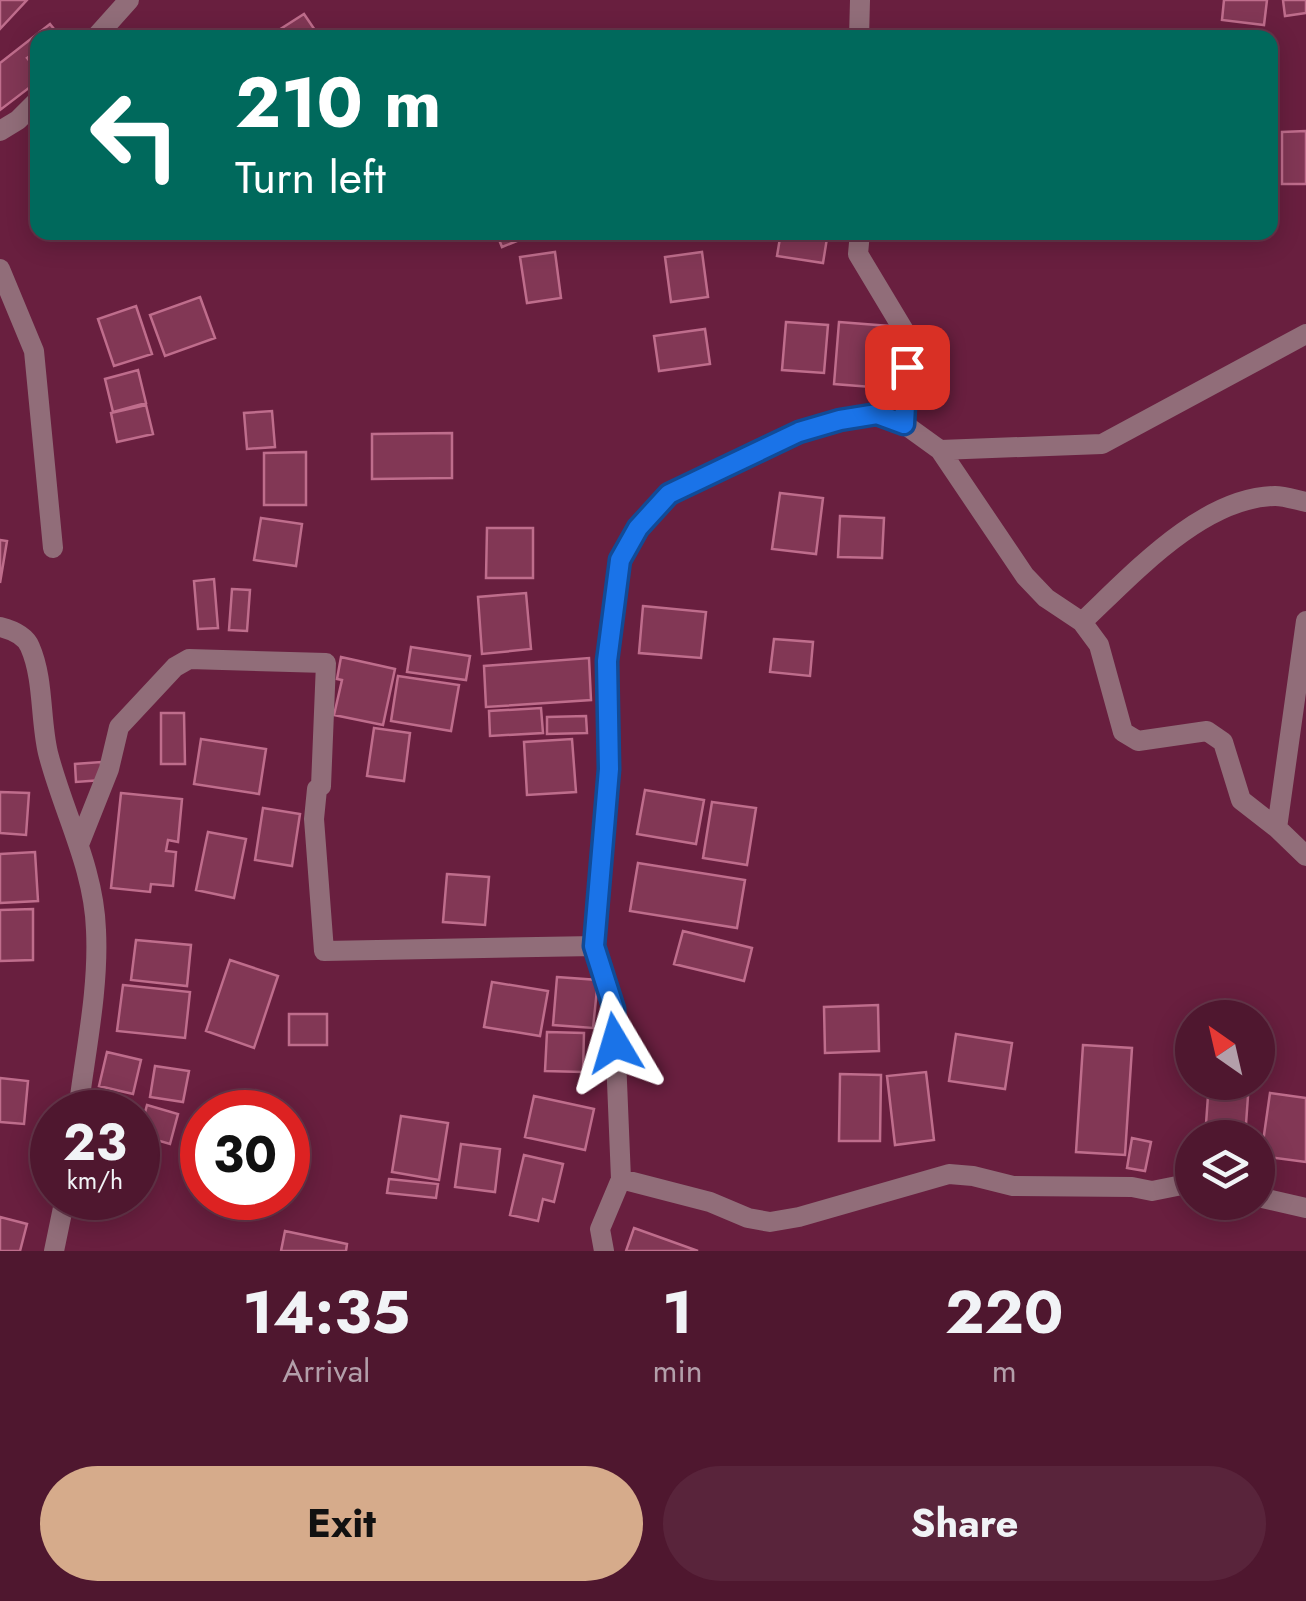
<!DOCTYPE html>
<style>
:root{--surface:#4f172f;--page:#59243b;--text:#f1f3f6;--muted:#b39faa;--line:#66364b;--accent:#d6ab8b}
body{margin:0;font-family:Jost,sans-serif;background:var(--page);color:var(--text);height:100vh;display:flex;flex-direction:column;font-size:38px;white-space:nowrap}
*{box-sizing:border-box;margin:0}
p{font-size:32px;color:var(--muted)}
.icon{flex:none;width:55px;height:55px;fill:none;stroke:currentColor;stroke-width:2;stroke-linecap:round;stroke-linejoin:round}
.map{position:relative;height:1251px;overflow:hidden}
.drawer{display:flex;flex-direction:column;background:var(--surface);flex:1}
.drawer>*{flex:none}
.hud{position:absolute;left:30px;top:30px;width:1248px;height:210px;border-radius:20px;box-shadow:0 5px 25px #0003,0 0 0 2px var(--line);background:#00695c;color:#fff;overflow:hidden}
.needle{width:65px;rotate:326deg}
.controls{position:absolute;left:1175px;top:1000px;display:grid;gap:20px}
.controls a{display:grid;place-items:center;width:100px;height:100px;border-radius:50%;background:var(--surface);box-shadow:0 5px 25px #0003,0 0 0 2px var(--line);font-size:50px}
.speed{position:absolute;left:30px;top:1090px;display:flex;gap:20px;font-size:50px;font-weight:700;text-align:center}
.speed>*{display:grid;place-content:center;width:130px;height:130px;border-radius:50%;background:var(--surface);box-shadow:0 5px 25px #0003,0 0 0 2px var(--line);line-height:1}
.speed small{font-size:25px;font-weight:400}
.speed .limit{border:15px solid #d22;background:#fff;color:#111}
.pin{position:absolute;display:grid;place-items:center;width:85px;height:85px;color:#fff;margin:-42px;border-radius:20px;box-shadow:0 5px 15px #0006}
.me{position:absolute;width:110px;margin:-55px;rotate:353deg;stroke-linejoin:round;filter:drop-shadow(0 0 8px #0008)}
.turn{display:flex;align-items:center;gap:35px;height:210px;padding:0 40px;font-size:45px}
.turn .icon{width:130px;height:130px;stroke-width:2.5}
.turn b{display:block;font-size:70px;line-height:85px}
.eta{display:flex;justify-content:space-evenly;align-items:center;height:170px;text-align:center}
.eta b{font-size:60px;font-weight:700;line-height:70px}
.primary-button{display:flex;gap:20px;margin-top:auto;padding:20px 40px}
.primary-button a{flex:1;height:115px;border-radius:60px;background:var(--accent);color:#111;font-size:40px;font-weight:700;line-height:115px;text-align:center}
.primary-button a+a{background:var(--page);color:var(--text)}
.map>svg:first-child{display:block}
.building{fill:#823755;stroke:#bf6d8c;stroke-width:2.5}
.lines{fill:none;stroke-linecap:round;stroke-linejoin:round}
.minor{stroke:#916d79;stroke-width:20}
.route-casing{stroke:#114b97;stroke-width:25}
.route{stroke:#1a73e8;stroke-width:18}
</style>
<div class="map">
<svg width="1306" height="1251" viewBox="0 0 1306 1251">
<rect width="100%" height="100%" fill="#691f3f"/>
<path class="building" d="M0,0H27L0,29Z
M1224,0H1267L1264,25L1222,20Z
M1283,0H1306V13L1285,16Z
M304,14L319,36L272,38L271,35Z
M50,24L58,34L54,38H38V50L27,58L38,71V81L0,110V63Z
M1306,131V184H1282V132Z
M496,232H539L502,247Z
M781,232H828L823,263L777,256Z
M555,252L561,298L527,303L520,257Z
M702,252L708,297L671,302L665,257Z
M200,297L215,338L165,356L150,315Z
M136,306L152,354L114,366L98,319Z
M786,322L828,325L824,373L782,370Z
M839,322L889,326L884,388L834,384Z
M705,329L710,364L659,371L654,336Z
M138,370L146,403L113,412L105,379Z
M146,405L153,434L117,442L111,413Z
M272,411L275,447L247,449L244,413Z
M452,433V478L372,479V434Z
M306,452V505H264V453Z
M780,493L823,498L816,554L772,549Z
M840,516L884,518L882,558L838,557Z
M261,518L302,524L296,566L254,560Z
M487,528H533V578H486Z
M0,540L7,541L0,583Z
M214,579L218,628L198,629L194,581Z
M232,589L250,590L247,631L229,630Z
M526,593L531,649L482,654L478,597Z
M643,606L706,612L701,658L639,653Z
M774,639L813,642L810,676L770,672Z
M411,647L470,656L466,680L407,672Z
M341,657L395,669L383,725L334,715L342,680L337,679Z
M589,658L591,700L486,707L484,666Z
M398,676L459,685L451,731L391,721Z
M541,708L543,733L490,736L489,711Z
M161,713H184L185,764H161Z
M586,716L587,733L547,734V717Z
M374,728L410,733L404,781L367,776Z
M201,739L266,749L259,794L194,784Z
M572,739L576,792L527,795L524,742Z
M101,762L102,780L76,782L75,764Z
M645,790L704,800L696,844L637,834Z
M0,792L29,793L26,835L0,833Z
M121,793L182,799L178,842L168,840L166,851L176,852L173,886L151,884L150,892L111,888Z
M712,802L756,808L747,865L703,858Z
M263,808L300,814L292,866L255,860Z
M208,832L246,839L234,898L196,890Z
M35,852L38,901L0,903V854Z
M638,863L745,880L737,928L630,911Z
M447,874L489,877L485,925L443,922Z
M33,909V960L0,961V910Z
M683,931L752,948L744,981L674,964Z
M136,940L191,945L187,986L131,980Z
M230,960L278,976L254,1048L206,1031Z
M557,977L598,980L593,1028L553,1025Z
M492,982L548,991L540,1036L484,1027Z
M123,985L190,992L185,1038L117,1031Z
M878,1005L879,1051L825,1053L824,1007Z
M289,1014H327V1045H289Z
M547,1032L584,1033L583,1072L545,1071Z
M956,1034L1012,1043L1005,1089L949,1081Z
M1083,1045L1132,1048L1125,1155L1076,1152Z
M107,1052L141,1060L133,1094L99,1086Z
M155,1066L189,1071L183,1102L150,1097Z
M926,1072L934,1140L895,1145L887,1076Z
M840,1074L881,1075L880,1141H839Z
M0,1078L28,1081L24,1124L0,1122Z
M1209,1082H1249L1245,1138H1205Z
M1270,1093L1306,1098V1162L1261,1156Z
M96,1096L132,1107L131,1112H91Z
M534,1096L594,1109L585,1150L525,1137Z
M147,1105L178,1114L170,1144L139,1135Z
M401,1116L448,1123L439,1180L392,1172Z
M1132,1138L1151,1142L1145,1171L1127,1168Z
M461,1144L500,1149L495,1192L455,1187Z
M524,1155L563,1164L554,1202L543,1199L538,1221L510,1215Z
M389,1179L438,1184L436,1198L387,1193Z
M0,1217L27,1224L20,1251H0Z
M634,1228L698,1251H626Z
M285,1231L347,1244L346,1251H281Z"/>
<g class="lines">
<path class="minor" d="M95,38L129,0
M859,38L860,0
M0,131L18,120L38,100
M860,232L858,254L909,339L904,424
M0,269L34,351L53,548
M940,450L1102,444L1306,334
M1082,622C1132,575 1202,497 1275,496C1285,496 1296,500 1306,502
M0,627C12,630 25,635 30,647C44,679 40,719 48,753C63,812 94,867 96,930C99,990 85,1053 78,1112
M1277,828L1306,621
M80,842L109,769L119,727L175,667L189,659L326,663L321,786L317,789L314,819L324,951L595,946
M621,1179L614,1009L595,946L609,769L607,661L620,560L638,528L669,494L799,432L841,419L877,414L904,424L940,450L1025,576L1046,598L1082,622L1099,645L1123,732L1138,741L1207,731L1223,742L1241,800L1277,828L1306,856
M1258,1197L1306,1208
M54,1251L65,1198
M604,1251L600,1229L621,1179L710,1202L748,1218L770,1222L799,1217L949,1174L973,1176L1013,1186L1132,1187L1152,1191L1192,1183"/>
</g>
<g class="lines">
<g class="route-casing">
<path id="route" d="M615,1043L614,1009L594,946L609,769L607,661L620,560L638,528L669,494L799,432L840,420L877,414L904,424L907,367"/>
</g>
<use href="#route" class="route"/>
</g>
</svg>
<div class="controls">
<a><svg class="needle" viewBox="-14 -14 28 28"><path d="M0-13l5 13h-10z" fill="#e53935"/><path d="M0 13l5-13h-10z" fill="#b39faa"/></svg></a>
<a><svg class="icon" aria-label="layers" viewBox="0 0 24 24"><path d="M12 4l9 5-9 5-9-5zM3 14l9 5 9-5"/></svg></a>
</div>
<div class="speed"><div>23<small>km/h</small></div><div class="limit">30</div></div>
<div class="pin" style="left:907px;top:367px;background:#d93025"><svg class="icon" aria-label="arrive" viewBox="0 0 24 24"><path d="M6 21V4h12l-3 4 3 4H6"/></svg></div>
<svg class="me" style="left:615px;top:1043px" viewBox="-20 -20 40 40"><path d="M0-17L14 15 0 8-14 15z" fill="#1a73e8" stroke="#fff" stroke-width="4"/></svg>
<div class="hud">
<div class="turn"><svg class="icon" aria-label="left" viewBox="0 0 24 24"><path d="M17 20v-9H6M10 6l-5 5 5 5"/></svg><div><b>210 m</b>Turn left</div></div>
</div>
</div>
<section class="drawer">
<div class="eta">
<div><b>14:35</b><p>Arrival</p></div>
<div><b>1</b><p>min</p></div>
<div><b>220</b><p>m</p></div>
</div>
<div class="primary-button"><a>Exit</a><a>Share</a></div>
</section>
